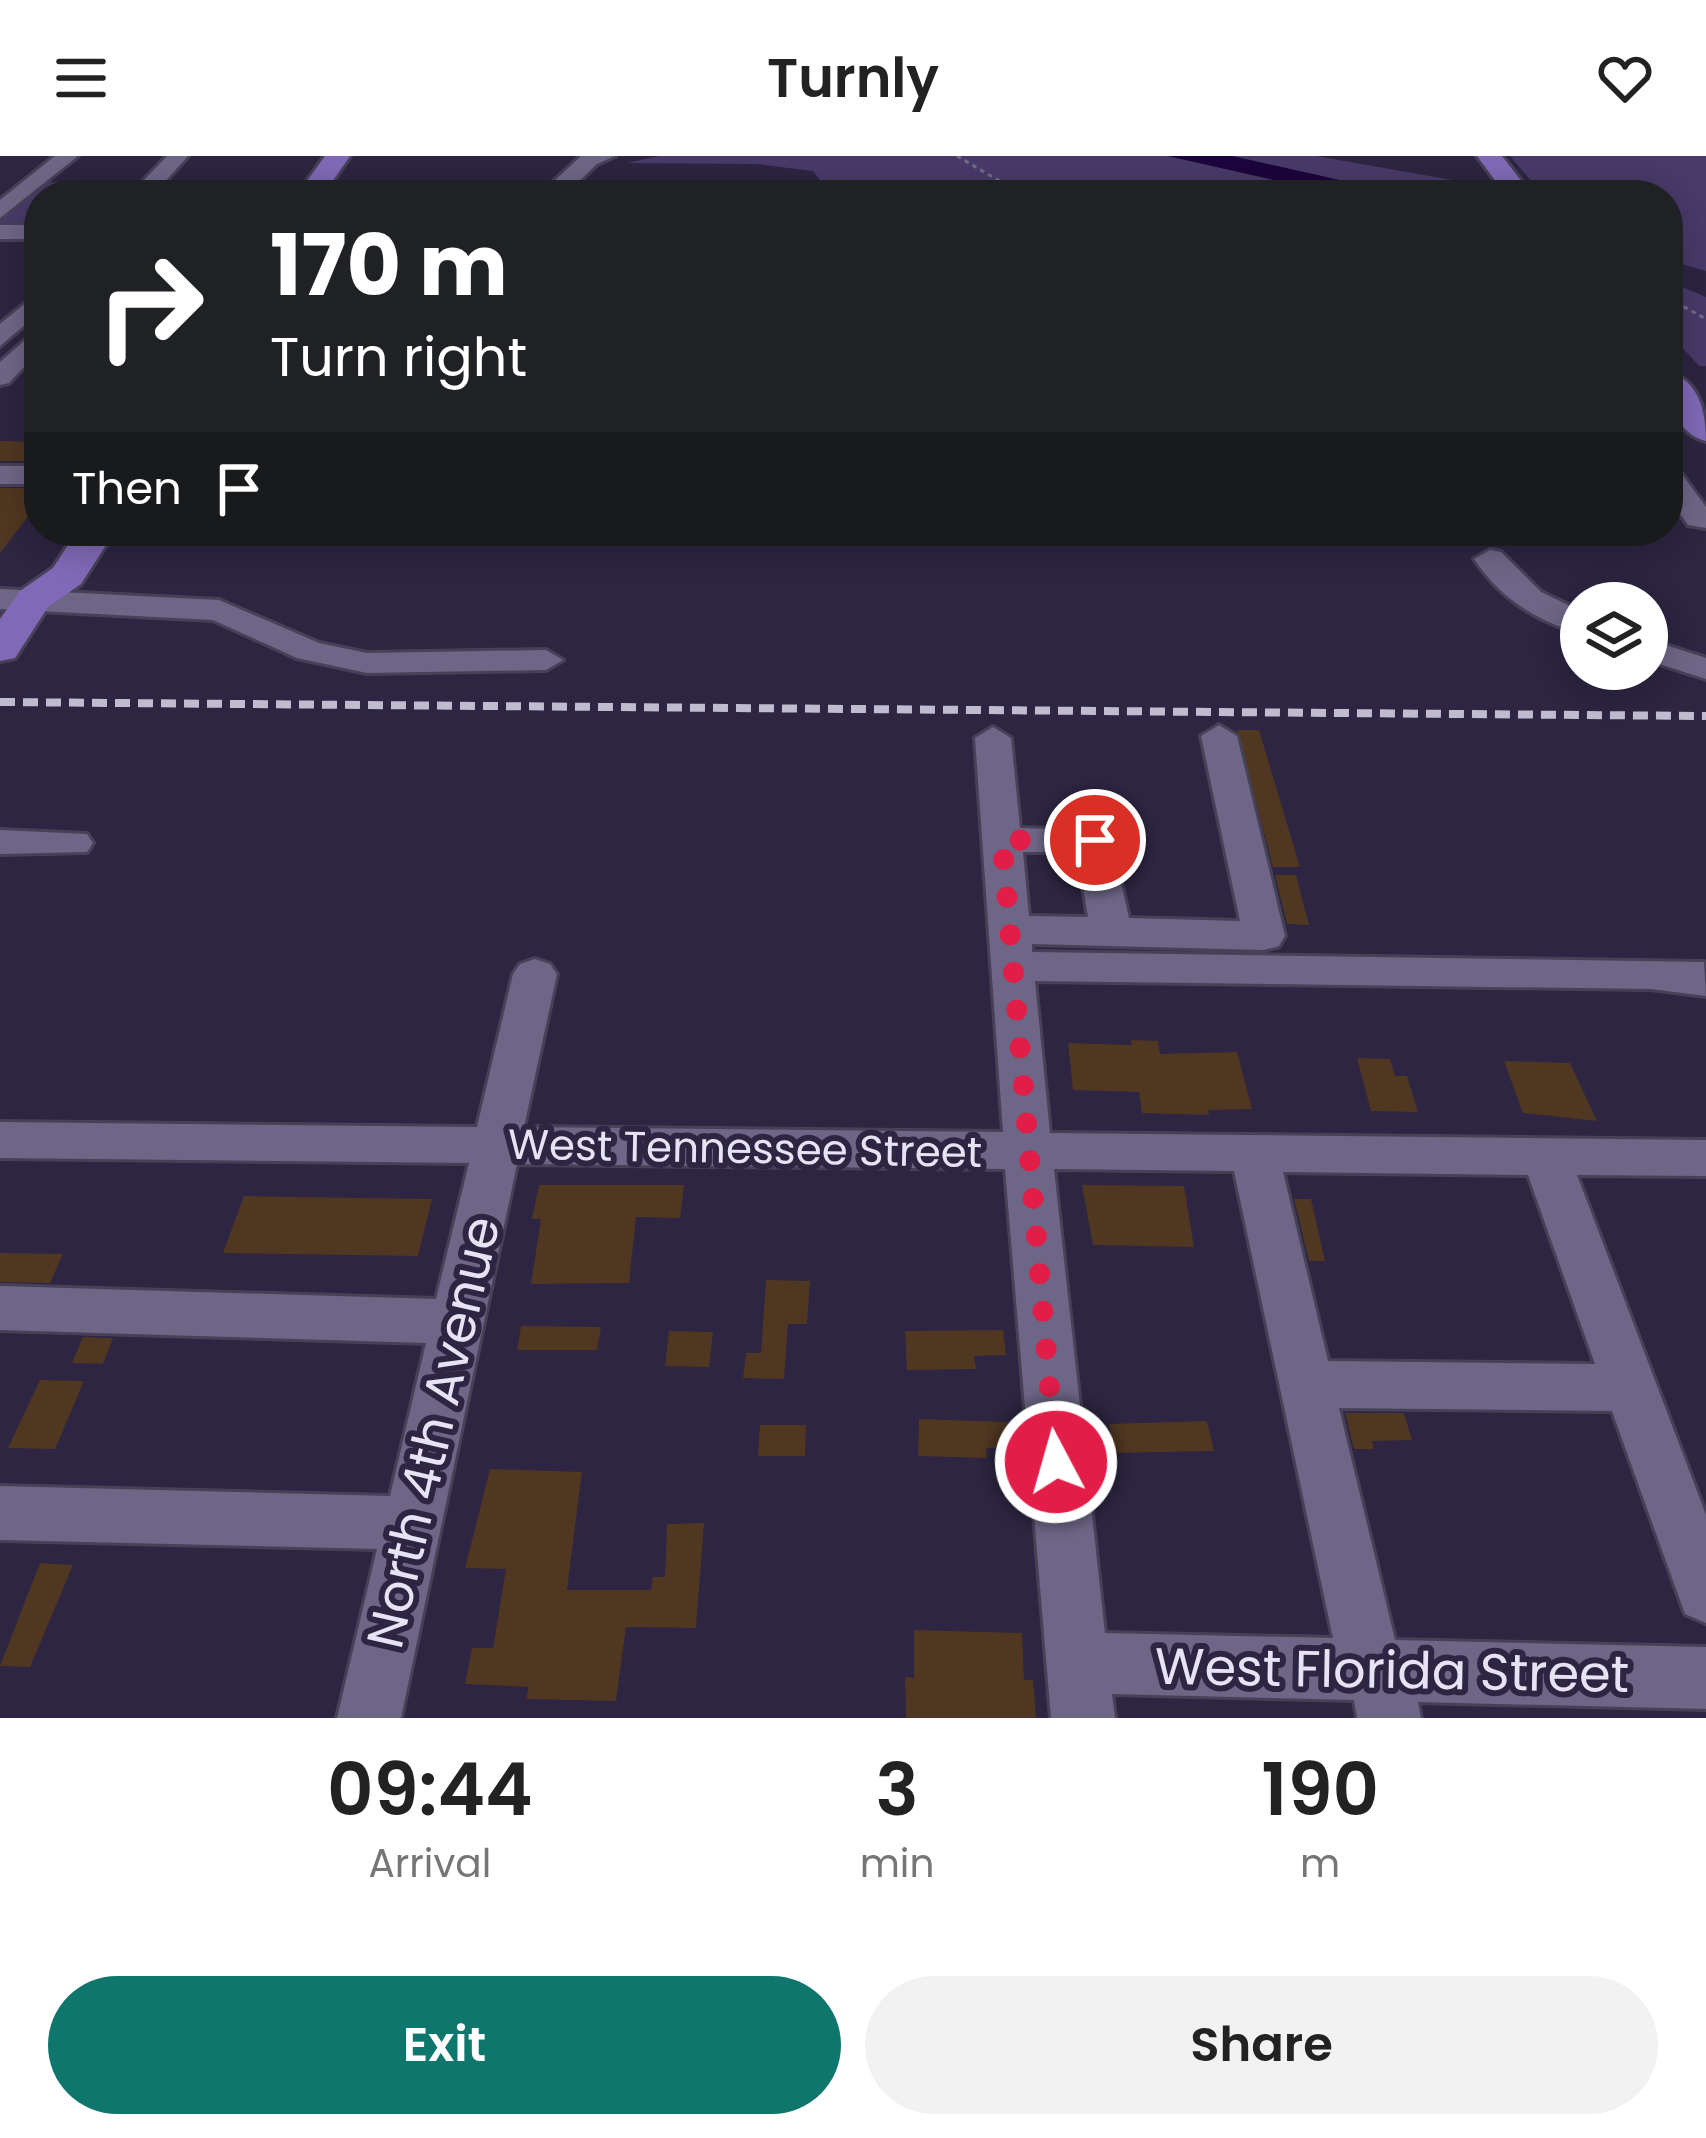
<!DOCTYPE html>
<style>
:root{--surface:#fff;--page:#f2f2f2;--text:#222;--muted:#767676;--accent:#0f766e}
body{margin:0;font-family:Poppins,sans-serif;background:var(--page);color:var(--text);height:100vh;display:flex;flex-direction:column;font-size:45px;white-space:nowrap}
*{box-sizing:border-box;margin:0}
p{font-size:39px;color:var(--muted)}
.icon{flex:none;width:66px;height:66px;fill:none;stroke:currentColor;stroke-width:2;stroke-linecap:round;stroke-linejoin:round}
.map{position:relative;height:1562px;overflow:hidden}
.details{display:flex;flex-direction:column;background:var(--surface);flex:1}
.details>*{flex:none}
.hud{position:absolute;left:24px;top:24px;width:1659px;height:366px;border-radius:48px;box-shadow:0 6px 30px #0003;background:#202124;color:#fff;overflow:hidden}
.tools{position:absolute;left:1560px;top:426px;display:grid;gap:24px}
.tools a{display:grid;place-items:center;width:108px;height:108px;border-radius:50%;background:var(--surface);box-shadow:0 6px 30px #0003;font-size:60px}
.pin{position:absolute;display:grid;place-items:center;width:102px;height:102px;color:#fff;margin:-51px;border:6px solid #fff;border-radius:50%;box-shadow:0 3px 12px #0007}
.me{position:absolute;width:132px;margin:-66px;rotate:354deg;stroke-linejoin:round;filter:drop-shadow(0 0 9px #0008)}
.turn{display:flex;align-items:center;gap:42px;height:252px;padding:0 48px;font-size:54px}
.turn .icon{width:156px;height:156px;stroke-width:2.5}
.turn b{display:block;font-size:84px;line-height:102px}
.then{display:flex;align-items:center;height:114px;padding:0 48px;background:#0003;gap:24px;font-size:45px}
.eta{display:flex;justify-content:space-evenly;align-items:center;height:204px;text-align:center}
.eta b{font-size:72px;font-weight:600;line-height:84px}
.action{display:flex;gap:24px;margin-top:auto;padding:24px 48px}
.action a{flex:1;height:138px;border-radius:72px;background:var(--accent);color:#fff;font-size:48px;font-weight:600;line-height:138px;text-align:center}
.action a+a{background:var(--page);color:var(--text)}
header{display:flex;justify-content:space-between;align-items:center;height:156px;padding:0 48px;background:var(--surface);font-size:54px;font-weight:600}
.map>svg:first-child{display:block}
.green{fill:#483a69}
.water{fill:#1c043c}
.building{fill:#503721}
.lines{fill:none;stroke-linecap:round;stroke-linejoin:round}
.minor-casing{stroke:#474158;stroke-width:6}
.major-casing{stroke:#474158;stroke-width:6}
.path{stroke:#736d85;stroke-width:3;stroke-dasharray:4.5 4.5;stroke-linecap:butt}
.minor{fill:#6e6686;fill-rule:evenodd}
.major{fill:#8169b7;fill-rule:evenodd}
.rail{stroke:#c0bcd0;stroke-width:8;stroke-dasharray:15 8;stroke-linecap:butt}
.route{stroke:#e11d48;stroke-width:21;stroke-dasharray:0 37.8}
.labels{text-anchor:middle;stroke-width:12;stroke-linejoin:round;paint-order:stroke}
.street-label{font-size:42px;fill:#e6e3f5;stroke:#2d2541}
.near-street-label{font-size:51px;fill:#e6e3f5;stroke:#2d2541}
</style>
<header><svg class="icon" aria-label="menu" viewBox="0 0 24 24"><path d="M4 6h16M4 12h16M4 18h16"/></svg>Turnly<svg class="icon" aria-label="heart" viewBox="0 0 24 24"><path d="M12 20l-8-8c-3-5 5-10 8-4 3-6 11-1 8 4z"/></svg></header>
<div class="map">
<svg width="1706" height="1562" viewBox="0 0 1706 1562">
<rect width="100%" height="100%" fill="#2d2541"/>
<path class="green" d="M659,0H1168L1341,39H841V29L815,31L813,27L820,24L813,15L756,8L627,7Z
M1232,0H1316L1486,30L1498,39H1406Z
M1510,0H1706V115L1668,104V39H1543Z
M35,26L134,27L122,39H39V69H0V58Z
M1668,125L1706,141V210H1699L1668,176Z"/>
<path class="water" d="M1168,0H1232L1406,39H1341Z"/>
<path class="building" d="M0,285L39,286V305H0Z
M0,332H39V346L0,397Z
M1237,574H1259L1300,711H1273Z
M1275,719H1296L1309,769L1287,768Z
M1131,884L1158,885L1160,898L1237,896L1252,953L1208,954L1209,959L1142,957L1139,936L1073,934L1068,887L1132,889Z
M1357,902L1390,903L1395,920H1407L1418,956L1371,955Z
M1504,905L1570,907L1597,965L1523,957Z
M539,1029H684L680,1062L636,1061L629,1127L531,1128L541,1063H532Z
M1082,1029L1184,1030L1194,1091L1093,1089Z
M244,1040L291,1041L432,1043L418,1100L223,1097Z
M1294,1043H1311L1325,1105H1309Z
M0,1097L63,1098L50,1127L0,1126Z
M766,1124L810,1125L807,1168H788L784,1223L743,1222L746,1197H761Z
M521,1170L601,1171L597,1194H517Z
M1003,1174L1006,1199L974,1200L976,1213L907,1214L905,1175Z
M669,1175L713,1176L709,1211L665,1210Z
M83,1181L113,1182L103,1208L72,1207Z
M40,1224L84,1225L55,1293L8,1292Z
M1345,1257H1404L1412,1284L1372,1285L1374,1293H1354Z
M919,1263L1008,1266L1009,1292H986L987,1302L918,1300Z
M1207,1265L1214,1295L1114,1297L1109,1268Z
M760,1269H806L805,1300H758Z
M490,1313L582,1316L567,1434H651L653,1421H665L667,1368L704,1367L696,1472L626,1471L616,1545L526,1543L529,1531L465,1528L472,1492H493L506,1413L465,1412Z
M40,1407L73,1409L30,1511L0,1510Z
M914,1474L1022,1477L1024,1524H1033L1036,1562H906L905,1521L914,1522Z"/>
<g class="lines">
<g class="minor-casing">
<path id="minor" d="M55,0H78L0,62V44Z
M167,0H188L153,39H130Z
M581,0H615L597,8L574,30L837,33L848,39H313L304,33L315,27L550,29Z
M0,69H39V83H0Z
M39,136V157L0,190V168Z
M39,172V195L9,227L0,229V206Z
M0,310H39V328H0Z
M1668,310L1678,313L1706,351V372L1688,369L1668,340Z
M1490,394L1501,396L1541,436L1581,455V477C1536,466 1500,441 1474,403Z
M0,433L219,444L319,487L367,497L546,494L563,504L546,514L367,517L297,502L213,464L0,453Z
M1647,483L1706,502V523L1647,504Z
M1219,569L1237,580L1285,780L1279,790L1264,794L1032,788V796L1704,806L1706,840L1651,833L1035,825L1050,977L1706,984V1020L1577,1019L1706,1359V1467L1685,1458L1612,1255L1339,1252L1395,1484L1706,1491V1553L1418,1546L1421,1562H1357L1354,1544L1112,1538L1115,1562H1051L1005,1013L517,1008L401,1562H337L377,1393L0,1384V1330L390,1340L426,1187L0,1174V1130L436,1143L469,1007L0,1002V966L477,971L513,818L520,808L535,803L550,808L557,818L524,971L1003,976L975,582L993,571L1011,582L1020,672L1109,675L1129,762L1240,765L1201,580ZM1023,696H1077L1088,761L1029,760ZM1054,1013L1234,1015L1333,1482L1105,1477ZM1283,1016L1528,1019L1595,1208L1328,1205Z
M0,674L87,678L93,687L87,696L0,698Z"/>
</g>
<g class="major-casing">
<path id="major" d="M325,0H350L323,39H297Z
M1477,0H1502L1532,39H1506Z
M1668,216C1700,224 1706,258 1706,285C1675,277 1668,244 1668,216Z
M77,375H115L81,428L48,451L15,502L0,505V463L20,435L53,412Z"/>
</g>
<path class="path" d="M957,0L1003,27L1159,39
M1668,142L1706,163"/>
<use href="#minor" class="minor"/>
<use href="#major" class="major"/>
<path class="rail" d="M0,546L1706,560"/>
</g>
<g class="lines">
<path class="route" d="M1056,1306L1002,684H1095"/>
</g>
<g class="labels">
<g class="street-label">
<text transform="translate(745 992) rotate(1)" y="15">West Tennessee Street</text>
</g>
<g class="near-street-label">
<text transform="translate(433 1276) rotate(-77)" y="18">North 4th Avenue</text>
<text transform="translate(1392 1514) rotate(1)" y="18">West Florida Street</text>
</g>
</g>
</svg>
<div class="tools">
<a><svg class="icon" aria-label="layers" viewBox="0 0 24 24"><path d="M12 4l9 5-9 5-9-5zM3 14l9 5 9-5"/></svg></a>
</div>
<div class="pin" style="left:1095px;top:684px;background:#d93025"><svg class="icon" aria-label="arrive" viewBox="0 0 24 24"><path d="M6 21V4h12l-3 4 3 4H6"/></svg></div>
<svg class="me" style="left:1056px;top:1306px" viewBox="-20 -20 40 40"><circle r="17" fill="#e11d48" stroke="#fff" stroke-width="3"/><path d="M0-11L8 9 0 5-8 9z" fill="#fff"/></svg>
<div class="hud">
<div class="turn"><svg class="icon" aria-label="right" viewBox="0 0 24 24"><path d="M7 20v-9h11M14 6l5 5-5 5"/></svg><div><b>170 m</b>Turn right</div></div>
<div class="then">Then<svg class="icon" aria-label="arrive" viewBox="0 0 24 24"><path d="M6 21V4h12l-3 4 3 4H6"/></svg></div>
</div>
</div>
<section class="details">
<div class="eta">
<div><b>09:44</b><p>Arrival</p></div>
<div><b>3</b><p>min</p></div>
<div><b>190</b><p>m</p></div>
</div>
<div class="action"><a>Exit</a><a>Share</a></div>
</section>
